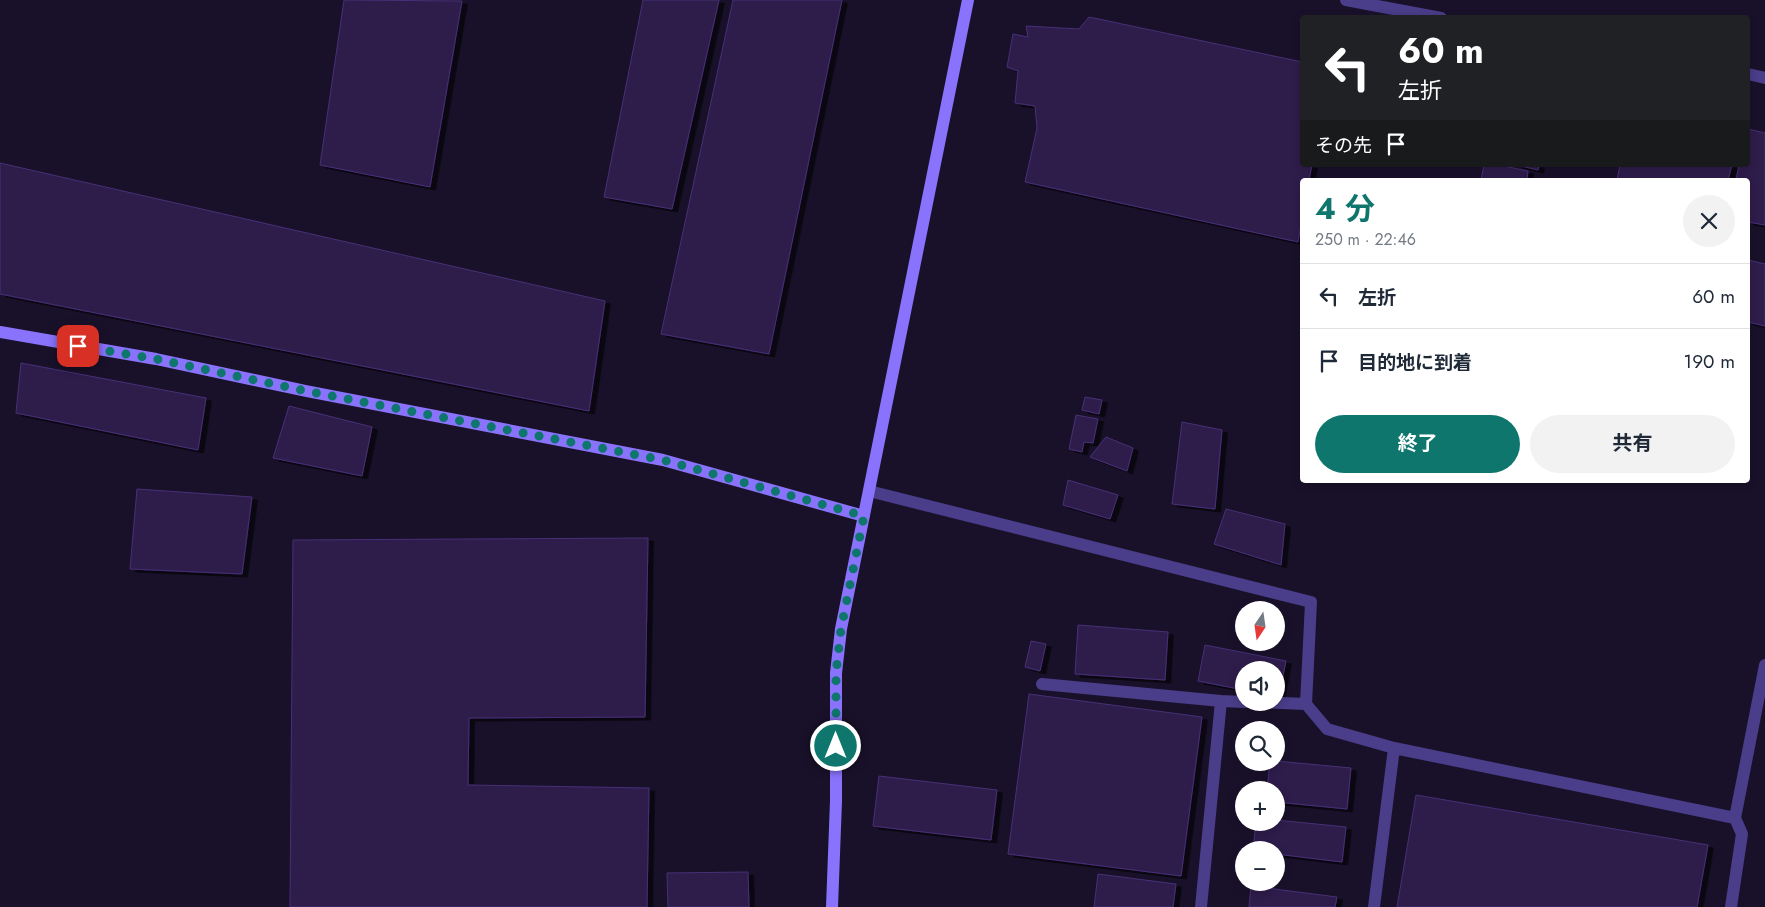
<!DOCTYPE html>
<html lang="ja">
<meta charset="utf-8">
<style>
:root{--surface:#fff;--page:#f2f2f3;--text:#1f2937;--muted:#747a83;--line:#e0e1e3;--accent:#0f766e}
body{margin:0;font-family:Jost,"Noto Sans JP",sans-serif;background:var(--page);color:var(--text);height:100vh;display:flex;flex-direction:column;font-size:19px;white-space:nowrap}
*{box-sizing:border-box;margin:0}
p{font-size:16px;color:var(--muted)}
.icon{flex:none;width:28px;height:28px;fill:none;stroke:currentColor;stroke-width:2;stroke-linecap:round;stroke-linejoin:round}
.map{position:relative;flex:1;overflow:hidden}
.sheet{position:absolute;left:1300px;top:178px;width:450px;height:305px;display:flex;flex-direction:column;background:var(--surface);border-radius:5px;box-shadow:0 2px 8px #0003}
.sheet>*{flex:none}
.top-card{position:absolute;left:1300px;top:15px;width:450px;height:152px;border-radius:5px;box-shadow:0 2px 8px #0003;background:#202124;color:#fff;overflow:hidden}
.needle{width:32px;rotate:193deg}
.controls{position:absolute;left:1235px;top:601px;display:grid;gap:10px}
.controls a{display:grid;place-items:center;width:50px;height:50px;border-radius:50%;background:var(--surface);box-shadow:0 2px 8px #0003;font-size:25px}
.pin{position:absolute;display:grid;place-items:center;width:42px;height:42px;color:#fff;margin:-21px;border-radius:10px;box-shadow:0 2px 8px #0006}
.me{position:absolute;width:55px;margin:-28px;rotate:0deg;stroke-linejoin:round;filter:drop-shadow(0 0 4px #0008)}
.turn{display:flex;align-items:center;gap:18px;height:105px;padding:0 15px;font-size:22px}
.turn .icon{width:65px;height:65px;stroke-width:2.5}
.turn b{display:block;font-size:35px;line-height:42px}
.then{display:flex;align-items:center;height:48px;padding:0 15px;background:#0003;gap:10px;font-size:19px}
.round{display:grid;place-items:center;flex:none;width:52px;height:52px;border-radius:26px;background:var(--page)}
.summary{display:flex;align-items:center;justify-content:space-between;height:85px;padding:0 15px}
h1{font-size:30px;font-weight:700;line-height:38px;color:var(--accent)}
.action{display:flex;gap:10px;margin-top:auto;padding:10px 15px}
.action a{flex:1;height:58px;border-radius:30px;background:var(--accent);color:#fff;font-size:20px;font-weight:700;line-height:58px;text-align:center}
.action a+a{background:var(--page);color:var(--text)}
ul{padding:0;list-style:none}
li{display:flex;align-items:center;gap:15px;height:65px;padding:0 15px;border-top:1px solid var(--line)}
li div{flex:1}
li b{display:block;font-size:19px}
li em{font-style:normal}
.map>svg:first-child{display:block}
.building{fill:#2d1d4b;stroke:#473077;filter:url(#shadow)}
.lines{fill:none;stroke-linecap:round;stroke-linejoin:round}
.street{stroke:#4a3d89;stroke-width:12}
.secondary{stroke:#8973fd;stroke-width:12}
.route{stroke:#0f766e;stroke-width:9;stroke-dasharray:0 16.2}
</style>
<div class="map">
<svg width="1765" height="907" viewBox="0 0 1765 907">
<defs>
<filter id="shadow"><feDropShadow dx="5.5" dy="3" stdDeviation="0" flood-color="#0009"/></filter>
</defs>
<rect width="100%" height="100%" fill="#19112a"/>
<path class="building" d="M344,0L462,1L430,187L320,165Z
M643,0H719L672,209L604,197Z
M733,0H842L769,354L661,334Z
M1089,17L1302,62V165H1312L1309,180H1302V218L1298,242L1025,182L1037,128L1035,106L1015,103L1018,71L1007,67L1013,34L1028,37L1026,26L1079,29Z
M1748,129L1765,133V225L1748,222V180H1736L1739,165H1748Z
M0,163L605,301L589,411L0,294Z
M1484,165H1499L1528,171L1527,180H1481Z
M1517,165H1539L1538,170Z
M1620,165H1732L1728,180H1617Z
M1748,260L1765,264V326L1748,322Z
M21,363L206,398L198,450L16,413Z
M1085,397L1102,400L1099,414L1082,410Z
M289,406L372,427L362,476L273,458Z
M1076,415L1098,419L1093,443L1084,442L1082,452L1069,449Z
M1182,422L1222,430L1215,509L1172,504Z
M1106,437L1133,448L1127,471L1090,457Z
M1068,480L1118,495L1110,519L1063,505Z
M137,489L252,497L242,574L130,569Z
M1226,509L1285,524L1281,565L1214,544Z
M648,538L645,717L469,718L468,785L649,788L647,907H290L293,540Z
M1078,625L1168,632L1165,680L1075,674Z
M1031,641L1046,644L1040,671L1025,667Z
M1205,645L1286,661L1279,696H1276V670H1244V690L1198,681Z
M1029,694L1202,717L1181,876L1008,854Z
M1276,761L1351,768L1347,809L1276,802V790H1267L1270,762H1276Z
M879,776L997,790L991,840L873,826Z
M1416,795L1708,845L1697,907H1397Z
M1276,820L1346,827L1342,862L1276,854V850H1253L1256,822H1276Z
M748,872L749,907H668L667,873Z
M1098,874L1176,884L1173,907H1094Z
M1251,886L1337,897L1335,907H1249Z"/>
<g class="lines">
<path class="street" d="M1346,0L1441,18
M1748,74L1765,78
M869,491L1311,602L1306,704L1327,729L1394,748L1735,818
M1042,684L1221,701
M1258,702L1306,704
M1201,907L1221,701L1244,702
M1374,907L1394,748
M1731,907L1742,834L1735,818L1765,665"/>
<path class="secondary" d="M0,332L156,359L306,391L663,460L864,516
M832,907L836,801V673L841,629L968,0"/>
</g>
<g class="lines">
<path class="route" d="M78,346L156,359L306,391L663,460L864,516L841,629L836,673V746"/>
</g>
</svg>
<div class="controls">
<a><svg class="needle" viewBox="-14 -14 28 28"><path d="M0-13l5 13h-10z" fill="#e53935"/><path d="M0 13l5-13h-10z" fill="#747a83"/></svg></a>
<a><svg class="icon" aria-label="sound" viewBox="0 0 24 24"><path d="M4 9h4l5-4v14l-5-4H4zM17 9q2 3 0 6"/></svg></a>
<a><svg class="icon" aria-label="search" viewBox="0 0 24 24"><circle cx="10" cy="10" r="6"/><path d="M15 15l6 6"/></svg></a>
<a>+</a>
<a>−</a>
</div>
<div class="pin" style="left:78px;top:346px;background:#d93025"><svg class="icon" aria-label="arrive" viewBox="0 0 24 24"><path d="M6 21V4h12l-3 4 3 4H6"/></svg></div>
<svg class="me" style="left:836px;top:746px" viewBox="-20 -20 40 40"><circle r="17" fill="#0f766e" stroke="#fff" stroke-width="3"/><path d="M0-11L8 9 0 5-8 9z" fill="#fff"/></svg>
<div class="top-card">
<div class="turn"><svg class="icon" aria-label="left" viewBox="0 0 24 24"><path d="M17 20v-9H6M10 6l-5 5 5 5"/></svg><div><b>60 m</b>左折</div></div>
<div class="then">その先<svg class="icon" aria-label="arrive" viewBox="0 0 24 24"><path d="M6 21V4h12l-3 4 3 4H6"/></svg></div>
</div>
<section class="sheet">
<div class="summary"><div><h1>4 分</h1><p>250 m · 22:46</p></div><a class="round"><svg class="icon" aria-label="close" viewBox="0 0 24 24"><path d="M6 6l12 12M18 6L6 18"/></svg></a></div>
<ul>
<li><svg class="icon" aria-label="left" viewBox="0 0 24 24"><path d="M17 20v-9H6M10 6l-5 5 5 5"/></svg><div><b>左折</b></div><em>60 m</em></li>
<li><svg class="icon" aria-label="arrive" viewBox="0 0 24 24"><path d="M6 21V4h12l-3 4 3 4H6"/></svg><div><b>目的地に到着</b></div><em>190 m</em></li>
</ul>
<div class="action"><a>終了</a><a>共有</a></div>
</section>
</div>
